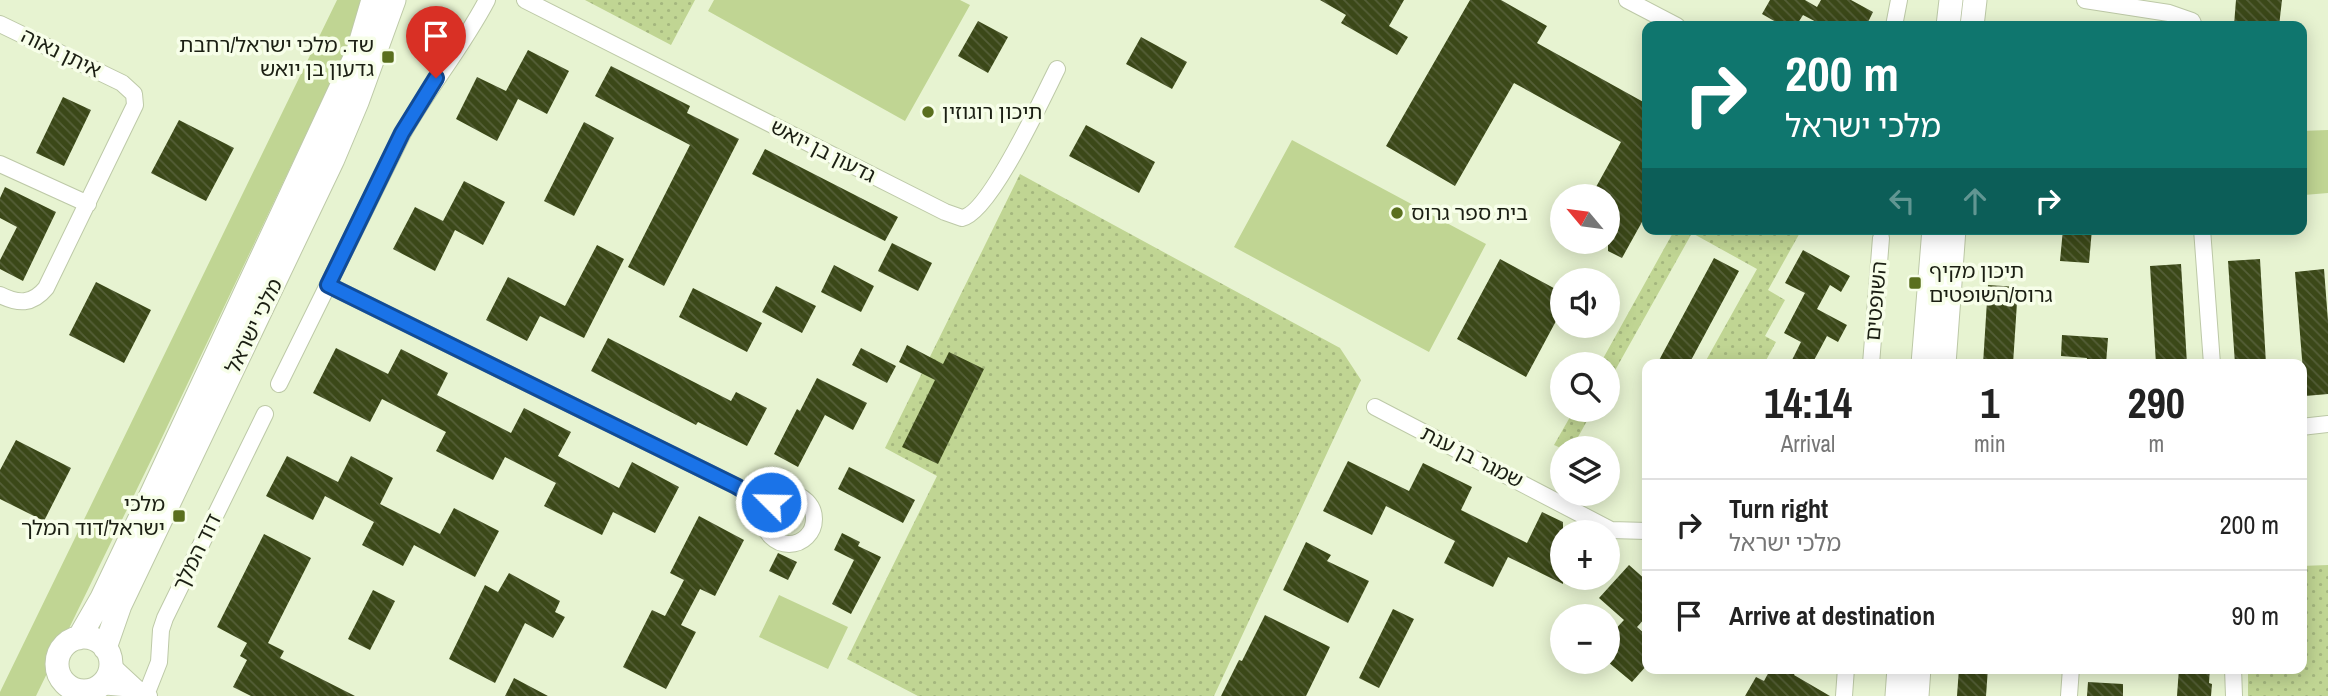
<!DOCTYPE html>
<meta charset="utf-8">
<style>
:root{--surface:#fff;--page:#f6f6f6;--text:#222;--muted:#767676;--line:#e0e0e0}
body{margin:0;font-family:"Archivo Narrow","Noto Sans Hebrew",sans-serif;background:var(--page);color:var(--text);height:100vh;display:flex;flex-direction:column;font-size:26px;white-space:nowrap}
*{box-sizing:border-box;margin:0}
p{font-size:23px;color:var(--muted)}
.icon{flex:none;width:38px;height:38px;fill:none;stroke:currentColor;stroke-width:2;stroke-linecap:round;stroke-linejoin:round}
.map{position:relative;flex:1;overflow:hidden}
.drawer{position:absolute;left:1642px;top:359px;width:665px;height:315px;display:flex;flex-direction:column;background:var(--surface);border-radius:14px;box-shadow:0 4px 18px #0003}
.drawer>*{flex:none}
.guide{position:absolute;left:1642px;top:21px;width:665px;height:214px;border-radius:14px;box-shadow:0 4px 18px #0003;background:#0f766e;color:#fff;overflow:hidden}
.needle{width:46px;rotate:299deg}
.tools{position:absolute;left:1550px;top:184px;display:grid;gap:14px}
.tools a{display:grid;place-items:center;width:70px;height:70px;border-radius:50%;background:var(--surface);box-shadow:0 4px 18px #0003;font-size:35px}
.pin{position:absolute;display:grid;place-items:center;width:60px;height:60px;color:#fff;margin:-72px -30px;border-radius:50% 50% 50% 0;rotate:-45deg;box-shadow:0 0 7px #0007}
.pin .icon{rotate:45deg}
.me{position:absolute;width:77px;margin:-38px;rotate:293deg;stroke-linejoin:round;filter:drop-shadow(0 0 5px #0008)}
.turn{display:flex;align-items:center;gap:24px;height:147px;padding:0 28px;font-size:32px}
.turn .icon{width:91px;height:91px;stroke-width:2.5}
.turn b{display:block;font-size:49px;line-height:60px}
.lanes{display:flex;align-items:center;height:66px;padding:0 28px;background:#0003;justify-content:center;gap:35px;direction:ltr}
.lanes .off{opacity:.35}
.eta{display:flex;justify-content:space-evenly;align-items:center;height:119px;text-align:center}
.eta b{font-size:42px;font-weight:700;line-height:49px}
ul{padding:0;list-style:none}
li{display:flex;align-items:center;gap:21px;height:91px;padding:0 28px;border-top:2px solid var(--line)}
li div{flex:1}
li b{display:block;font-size:26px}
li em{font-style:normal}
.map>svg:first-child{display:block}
.green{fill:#c0d593}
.park{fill:url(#park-dots)}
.building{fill:url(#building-back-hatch)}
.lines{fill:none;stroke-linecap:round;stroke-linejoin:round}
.street-casing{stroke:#bdc9a7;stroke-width:18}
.secondary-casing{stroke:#bdc9a7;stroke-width:25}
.street{stroke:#fff;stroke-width:16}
.secondary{stroke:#fff;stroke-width:23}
.route-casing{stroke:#114b97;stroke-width:18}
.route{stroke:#1a73e8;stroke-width:12}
.poi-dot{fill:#5a6f1e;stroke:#f7fee9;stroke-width:2.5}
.labels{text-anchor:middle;stroke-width:7;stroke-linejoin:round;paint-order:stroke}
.poi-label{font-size:21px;fill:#1b1f13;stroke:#f7fee9;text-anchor:start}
.street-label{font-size:21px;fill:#1b1f13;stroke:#f7fee9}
</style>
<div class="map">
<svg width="2328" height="696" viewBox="0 0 2328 696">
<defs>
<pattern id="park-dots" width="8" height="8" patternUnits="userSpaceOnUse" patternTransform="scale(1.75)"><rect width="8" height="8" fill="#c0d593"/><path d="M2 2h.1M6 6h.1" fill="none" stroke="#a4b67e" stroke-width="1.8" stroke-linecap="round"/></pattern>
<pattern id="building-back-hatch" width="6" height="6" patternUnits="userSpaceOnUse" patternTransform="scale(1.75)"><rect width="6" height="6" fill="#3b4818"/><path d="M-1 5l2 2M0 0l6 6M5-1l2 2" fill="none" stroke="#555f38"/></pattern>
</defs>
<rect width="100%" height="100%" fill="#e7f3d1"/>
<path class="green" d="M337,0H360L361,8L348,46L157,448L36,696H0V692Z
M714,0H960L970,5L905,121L708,11Z
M2328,130V193L2304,195L2301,131Z
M1292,140L1486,244L1429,352L1234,247Z
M779,595L848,627L828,669L759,637Z"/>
<path class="park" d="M585,0H695L671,45Z
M1020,174L1340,348L1361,380L1214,696H918L847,659L937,476L885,448Z
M1675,229H1802L1768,290L1785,300L1765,336L1776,342L1764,364H1704L1757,269L1692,233L1608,383V364H1600Z
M1574,410H1593L1572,448L1563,449L1554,445Z
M2328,565V696H2248V669L2301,668V566Z"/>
<path class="building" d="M1320,0H1404L1389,26L1408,37L1397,55L1341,23L1346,15Z
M1470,0H1501L1547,26L1537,43L1647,104V213L1622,258L1608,251V196H1591L1621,142L1514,83L1455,186L1386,146Z
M1770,0H1805L1817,7L1821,0H1851L1873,12L1866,26H1824L1803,15L1796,26H1774L1776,22L1762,14Z
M2236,0H2282L2279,26L2234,25Z
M978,21L1008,37L988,73L958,56Z
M1141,37L1187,62L1172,89L1126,64Z
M528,50L569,71L547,114L518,99L497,141L456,119L477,77L506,91Z
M611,66L690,106L687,113L739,139L664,286L628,267L690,145L595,96Z
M63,97L91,110L64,166L36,153Z
M179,120L234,148L206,201L151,173Z
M584,122L614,138L574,216L544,201Z
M1086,125L1155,162L1139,193L1069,156Z
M765,149L898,217L885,241L752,174Z
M464,181L505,202L483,245L455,230L435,271L393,249L415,207L443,221Z
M5,187L56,212L23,281L0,269V260L17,227L0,218V198Z
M2063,229H2092L2089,263L2060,261Z
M892,243L932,263L918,291L878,271Z
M597,245L624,259L584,338L540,316L527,341L486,320L508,277L565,306Z
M1803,250L1850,276L1841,292L1830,285L1817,309L1847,325L1838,342L1827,336L1812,364H1790L1801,342L1784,333L1805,293L1785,283Z
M1714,258L1739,271L1689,364H1657Z
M1500,259L1563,293V308L1526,377L1457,339Z
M2260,259L2266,364H2235L2228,261Z
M2181,264L2187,364H2156L2150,266Z
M834,265L874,286L861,312L821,292Z
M2324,269L2328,321V394L2305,396L2295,272Z
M96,282L151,310L124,363L69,335Z
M1988,285L2018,287L2013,364H1983Z
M776,286L816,306L802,333L762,312Z
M693,288L762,323L747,352L679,317Z
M2062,335L2108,338L2106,364H2086L2087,358L2061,356Z
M608,338L731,401L736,392L767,408L747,446L698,422L696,425L591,371Z
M907,345L943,364L949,352L984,369L938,464L902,447L935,380L899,362Z
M336,348L388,374L401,349L448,373L437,395L511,433L524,408L571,432L558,456L619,488L632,462L679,487L655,533L613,512L602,535L544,506L556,483L505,457L493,480L436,451L446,432L382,399L370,422L313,393Z
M861,348L896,366L887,383L852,365Z
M817,378L867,403L853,430L825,415L798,467L774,454L797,409L800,411Z
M16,440L71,468L44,521L0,499V470Z
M287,456L338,482L351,456L393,478L380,504L440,534L454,508L499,531L475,577L414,545L403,566L362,545L374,522L325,496L313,520L266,496Z
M1348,461L1409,491L1423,463L1472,487L1461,510L1527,543L1542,512L1563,522V584L1508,557L1493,587L1444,563L1455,541L1386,506L1372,535L1323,511Z
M849,467L915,500L903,523L838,489Z
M699,516L744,540L715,596L700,589L681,625L696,632L666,689L623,667L652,610L665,616L684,580L670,573Z
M842,533L860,542L858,546L881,557L851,614L832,604L854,560L834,550Z
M264,534L311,558L268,643L284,651L280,658L355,696H251L233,687L247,660L240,656L247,643L217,627Z
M1306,542L1331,555L1327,561L1369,581L1348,623L1283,590Z
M778,553L797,562L788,580L769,571Z
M1629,565L1647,581V616L1637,627L1647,636V665L1632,682L1608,662V637L1624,620L1599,598Z
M509,573L560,601L555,612L565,617L553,638L525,623L495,683L449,659L485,585L498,592Z
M373,590L395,601L370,650L348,639Z
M1393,609L1414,619L1379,688L1359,678Z
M1265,615L1330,647L1306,696H1221L1239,660L1242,661Z
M1771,668H1798L1794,675L1830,696H1745L1756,677L1764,681Z
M1959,668H1988L1986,696H1957Z
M2179,668H2210L2209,683L2212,684L2211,696H2177Z
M514,678L548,696H505Z
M2088,682L2123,684V696H2087Z"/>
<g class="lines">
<g class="street-casing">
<path id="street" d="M525,0L945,212L962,218C989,214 1043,97 1057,69
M1627,0L1677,26
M2085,0L2169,13L2192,21L2194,26
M0,24L122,83L134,94L135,105L46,288C32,305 18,304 0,295
M1894,26L1899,0
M0,164L88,204
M2202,229L2212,364
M328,285L736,486L769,505
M1871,364L1881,238
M279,384L403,133C429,87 463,46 487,0
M1375,407L1611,530L1647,531
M2301,427L2328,424
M764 519a25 25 0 1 1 50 0a25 25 0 1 1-50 0Z
M111,664L138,689
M2233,668L2234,696
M100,686L123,688L149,696
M146,695L159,662L161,630L165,618L265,414
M1844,696L1846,668
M2069,696L2071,668"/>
</g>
<g class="secondary-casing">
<path id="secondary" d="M1948,26L1951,0
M1972,26L1975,0
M1923,364L1934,229
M1944,364L1954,229
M57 664a27 27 0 1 1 54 0a27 27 0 1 1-54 0Z
M79,638L102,598L153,491L358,51L373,0
M105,648L120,605L333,159L357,102L394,0
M1897,696L1899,668
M1917,696L1919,668"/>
</g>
<use href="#street" class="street"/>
<use href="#secondary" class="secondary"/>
</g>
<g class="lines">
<g class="route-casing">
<path id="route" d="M436,78L402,133L328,285L736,486L768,505L771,502"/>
</g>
<use href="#route" class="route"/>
</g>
<g class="poi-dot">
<rect x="381" y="50" width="14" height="14" rx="3.5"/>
<circle cx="928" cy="112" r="7"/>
<circle cx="1397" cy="213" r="7"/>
<rect x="1908" y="276" width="14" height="14" rx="3.5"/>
<rect x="172" y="509" width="14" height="14" rx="3.5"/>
</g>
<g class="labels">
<g class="poi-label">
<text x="374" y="52" text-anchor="end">שד. מלכי ישראל/רחבת<tspan x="374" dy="24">גדעון בן יואש</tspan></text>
<text x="942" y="119">תיכון רוגוזין</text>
<text x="1411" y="220">בית ספר גרוס</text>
<text x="1929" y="278">תיכון מקיף<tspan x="1929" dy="24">גרוס/השופטים</tspan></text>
<text x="165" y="511" text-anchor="end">מלכי<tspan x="165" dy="24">ישראל/דוד המלך</tspan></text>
</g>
<g class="street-label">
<text transform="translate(61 53) rotate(26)" y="7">איתן נאוה</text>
<text transform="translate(823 151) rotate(27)" y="7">גדעון בן יואש</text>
<text transform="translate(1876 301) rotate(-85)" y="7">השופטים</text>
<text transform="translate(254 326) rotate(-64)" y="7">מלכי ישראל</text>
<text transform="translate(1472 457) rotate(27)" y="7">שמגר בן ענת</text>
<text transform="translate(197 552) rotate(-64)" y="7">דוד המלך</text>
</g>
</g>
</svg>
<div class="tools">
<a><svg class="needle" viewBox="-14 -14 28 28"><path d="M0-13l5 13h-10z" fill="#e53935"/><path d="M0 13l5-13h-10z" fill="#767676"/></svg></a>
<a><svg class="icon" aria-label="sound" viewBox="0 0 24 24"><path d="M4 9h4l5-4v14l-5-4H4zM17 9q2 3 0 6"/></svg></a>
<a><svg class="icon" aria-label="search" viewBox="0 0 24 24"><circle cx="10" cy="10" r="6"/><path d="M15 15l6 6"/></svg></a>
<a><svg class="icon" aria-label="layers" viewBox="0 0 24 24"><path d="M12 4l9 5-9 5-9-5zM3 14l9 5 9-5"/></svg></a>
<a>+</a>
<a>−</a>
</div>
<div class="pin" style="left:436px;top:78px;background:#d93025"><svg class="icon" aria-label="arrive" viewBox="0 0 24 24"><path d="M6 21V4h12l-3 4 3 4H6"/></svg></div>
<svg class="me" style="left:771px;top:502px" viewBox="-20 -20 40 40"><circle r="17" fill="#1a73e8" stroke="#fff" stroke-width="3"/><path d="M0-11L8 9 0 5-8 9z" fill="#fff"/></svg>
<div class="guide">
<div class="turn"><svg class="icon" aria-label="right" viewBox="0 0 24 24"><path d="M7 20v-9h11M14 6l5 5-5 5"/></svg><div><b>200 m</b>מלכי ישראל</div></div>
<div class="lanes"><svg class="icon off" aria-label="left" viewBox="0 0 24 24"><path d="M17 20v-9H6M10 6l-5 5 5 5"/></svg><svg class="icon off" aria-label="ahead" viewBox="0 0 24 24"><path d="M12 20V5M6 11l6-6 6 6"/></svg><svg class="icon" aria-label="right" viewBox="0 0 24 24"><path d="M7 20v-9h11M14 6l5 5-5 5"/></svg></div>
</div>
<section class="drawer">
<div class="eta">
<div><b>14:14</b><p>Arrival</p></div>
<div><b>1</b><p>min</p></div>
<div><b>290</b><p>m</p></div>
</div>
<ul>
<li><svg class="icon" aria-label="right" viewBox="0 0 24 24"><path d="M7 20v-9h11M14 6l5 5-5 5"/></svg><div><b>Turn right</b><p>מלכי ישראל</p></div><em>200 m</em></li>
<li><svg class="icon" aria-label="arrive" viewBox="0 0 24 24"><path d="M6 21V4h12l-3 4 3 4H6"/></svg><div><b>Arrive at destination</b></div><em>90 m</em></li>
</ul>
</section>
</div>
